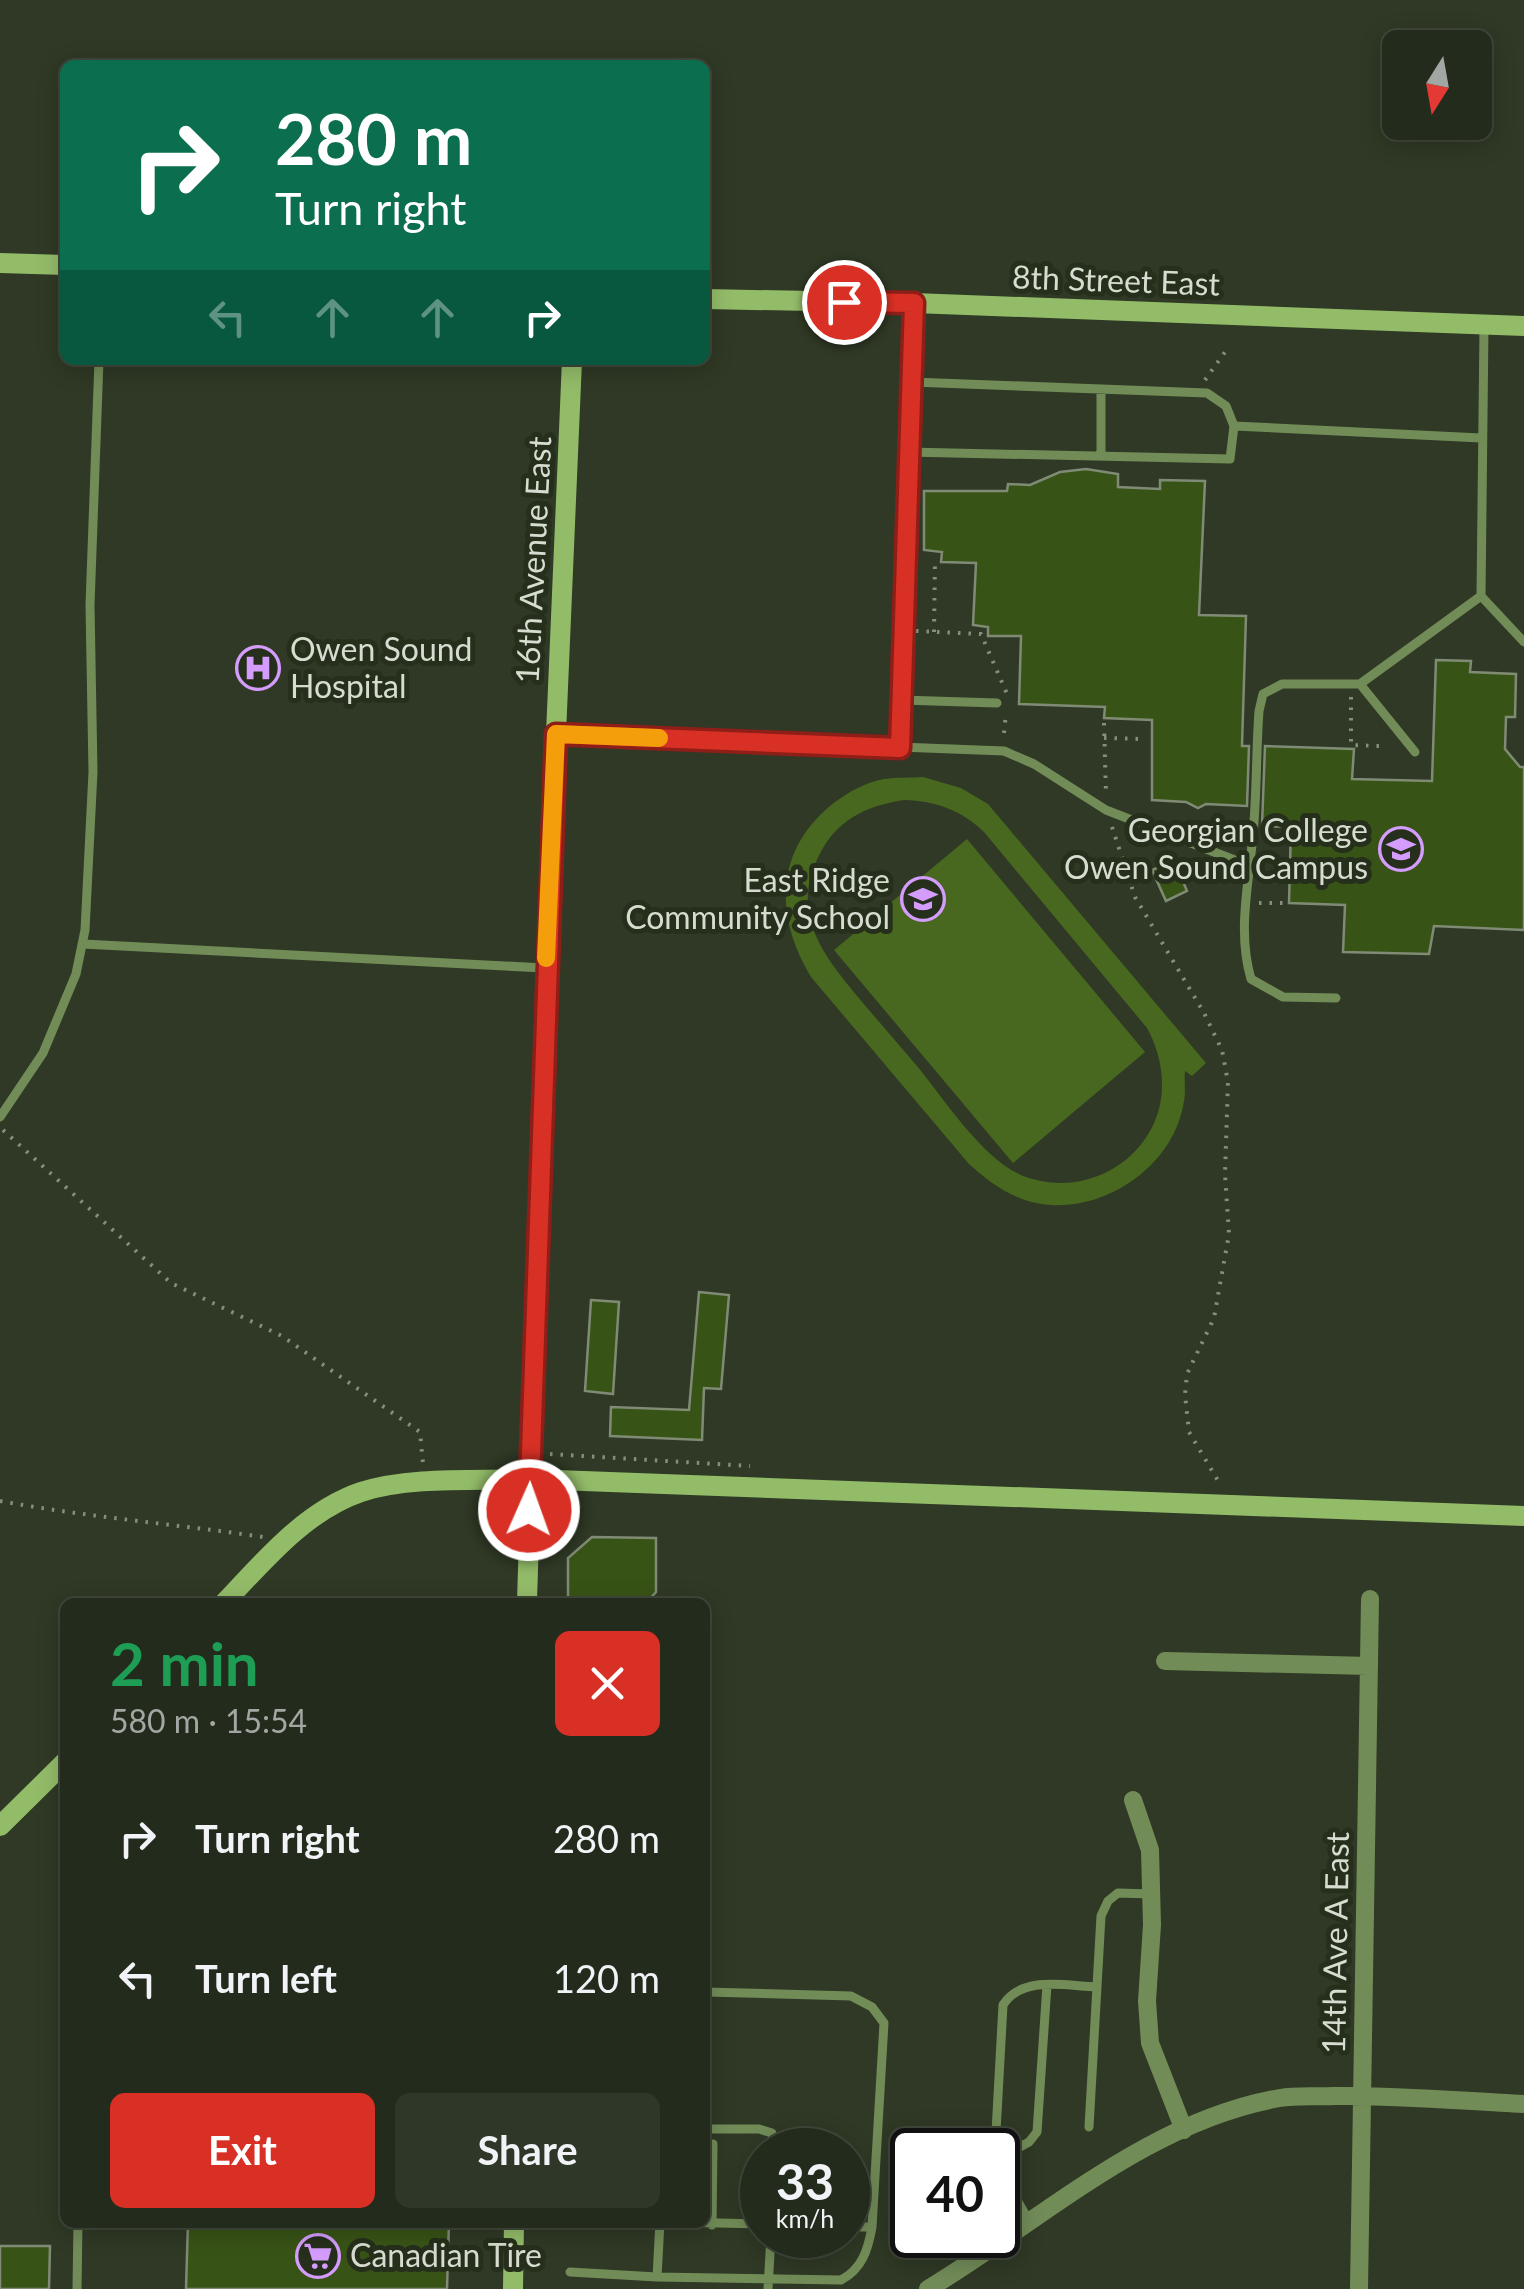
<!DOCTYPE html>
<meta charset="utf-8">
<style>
:root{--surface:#232b1c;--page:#2f3729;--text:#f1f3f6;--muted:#a3a7a3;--line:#40473b;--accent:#d93025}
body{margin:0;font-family:Lato,sans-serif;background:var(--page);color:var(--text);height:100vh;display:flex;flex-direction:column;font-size:38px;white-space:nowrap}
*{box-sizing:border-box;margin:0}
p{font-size:32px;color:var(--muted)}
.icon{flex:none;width:55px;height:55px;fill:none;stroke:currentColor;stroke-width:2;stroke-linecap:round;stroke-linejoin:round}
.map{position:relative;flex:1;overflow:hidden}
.panel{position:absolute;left:60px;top:1598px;width:650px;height:630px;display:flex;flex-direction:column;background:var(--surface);border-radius:15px;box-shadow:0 5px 25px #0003,0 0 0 2px var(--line)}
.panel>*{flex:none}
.top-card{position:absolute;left:60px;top:60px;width:650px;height:305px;border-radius:15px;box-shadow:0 5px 25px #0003,0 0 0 2px var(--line);background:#0b6e4f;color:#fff;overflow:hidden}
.needle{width:65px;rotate:191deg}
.buttons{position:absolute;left:1382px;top:30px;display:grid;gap:20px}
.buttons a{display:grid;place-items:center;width:110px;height:110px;border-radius:15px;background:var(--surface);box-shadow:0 5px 25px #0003,0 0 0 2px var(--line);font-size:50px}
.speed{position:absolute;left:740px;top:2128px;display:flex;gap:20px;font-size:50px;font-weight:700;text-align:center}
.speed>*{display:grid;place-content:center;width:130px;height:130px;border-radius:50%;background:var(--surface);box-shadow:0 5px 25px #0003,0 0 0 2px var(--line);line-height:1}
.speed small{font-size:25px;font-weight:400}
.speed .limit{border:5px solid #111;border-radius:15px;background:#fff;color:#111}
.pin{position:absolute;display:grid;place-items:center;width:85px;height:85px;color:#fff;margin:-42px;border:5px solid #fff;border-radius:50%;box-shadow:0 2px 10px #0007}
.me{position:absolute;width:110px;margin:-55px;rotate:2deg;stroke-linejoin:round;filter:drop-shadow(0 0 8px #0008)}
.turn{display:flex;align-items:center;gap:35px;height:210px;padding:0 50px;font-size:45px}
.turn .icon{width:130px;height:130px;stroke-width:2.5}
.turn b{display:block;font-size:70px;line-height:85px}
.lanes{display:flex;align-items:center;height:95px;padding:0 50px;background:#0003;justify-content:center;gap:50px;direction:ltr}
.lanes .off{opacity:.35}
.round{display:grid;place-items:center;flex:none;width:105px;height:105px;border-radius:15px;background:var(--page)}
.overview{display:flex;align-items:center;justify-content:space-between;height:170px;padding:0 50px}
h1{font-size:60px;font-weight:700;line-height:75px;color:#1e9e55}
.cta{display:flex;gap:20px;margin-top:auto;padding:20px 50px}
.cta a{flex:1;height:115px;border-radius:15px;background:var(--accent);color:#fff;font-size:40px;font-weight:700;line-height:115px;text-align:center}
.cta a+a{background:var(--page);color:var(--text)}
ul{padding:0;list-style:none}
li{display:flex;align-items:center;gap:30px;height:140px;padding:0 50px}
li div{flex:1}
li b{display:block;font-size:38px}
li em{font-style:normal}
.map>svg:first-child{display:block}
.green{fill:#48671f;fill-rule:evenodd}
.building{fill:#385316;stroke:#7f8b74;stroke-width:2.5}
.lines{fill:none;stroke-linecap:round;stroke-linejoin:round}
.path{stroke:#868e7e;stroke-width:4;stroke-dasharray:2.5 8;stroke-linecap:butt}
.lane{stroke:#728c58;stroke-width:9}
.street{stroke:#728c58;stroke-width:18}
.secondary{stroke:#93bc69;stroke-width:20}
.route-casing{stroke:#8d1f18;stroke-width:25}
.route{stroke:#d93025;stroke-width:18}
.slow{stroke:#f59e0b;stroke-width:18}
.labels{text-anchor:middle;stroke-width:10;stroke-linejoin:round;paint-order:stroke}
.street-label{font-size:32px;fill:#d6ddd0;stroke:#252f1b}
.poi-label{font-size:32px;fill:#d6ddd0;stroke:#252f1b;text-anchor:start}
</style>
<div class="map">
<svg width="1524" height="2289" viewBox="0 0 1524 2289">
<rect width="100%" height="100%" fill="#2f3925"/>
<path class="green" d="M923,777L961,788L988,804L1206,1063L1192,1076L1185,1071C1184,1081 1186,1092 1184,1101C1175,1163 1111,1209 1050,1205C1018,1203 992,1185 969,1164L811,977C774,916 774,849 835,802C849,792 866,782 884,779C897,777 911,778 923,777ZM904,800C936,801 961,810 984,832L1147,1028C1165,1061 1169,1102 1147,1136C1120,1178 1067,1194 1021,1175C982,1158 944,1099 917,1066C899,1045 881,1024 863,1003C823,955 786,912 823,848C841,817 871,805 904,800Z
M967,839L1145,1052L1013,1163L834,950Z"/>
<path class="building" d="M1086,469L1118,474V487L1160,489V480L1205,481L1199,615L1246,616L1242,746H1249L1247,806L1206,804L1198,808L1186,802L1152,800V720L1104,718L1105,707L1019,704L1021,636H988V627L973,625L976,563L941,562L942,552L924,550V491H1007L1008,484L1030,485L1060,472Z
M1436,660L1471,661L1470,672L1516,674L1515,717H1506L1505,749L1520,767H1524V930L1434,926L1429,954L1343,952L1345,905L1289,903L1291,827L1262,826L1265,746L1354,749L1352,779L1432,781Z
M1174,860L1187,891L1166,901L1152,870Z
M699,1292L729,1295L721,1389L704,1388L702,1440L610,1436L611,1407L689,1410Z
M591,1300L619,1302L613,1394L585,1391Z
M592,1537L656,1538V1592L647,1602H568V1558Z
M188,2222H449L447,2289H186Z
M0,2246H50L49,2289H0Z"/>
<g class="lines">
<path class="path" d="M1205,380L1225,352
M916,631L981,634L1007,694
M934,632L935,560
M1351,697V745L1379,746
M1104,723L1106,794
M1004,733L1006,713
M1104,738L1142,739
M1112,827L1135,897L1204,1013L1222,1050L1228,1082L1225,1174L1229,1234L1214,1318L1187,1374L1185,1395L1189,1432L1220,1484
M1259,903H1285
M3,1130L171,1283L282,1336L420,1432L423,1464
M550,1454L750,1466
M0,1501C87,1517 175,1524 263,1537"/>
<path class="lane" d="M1484,327L1481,596L1524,642
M912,382L1207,393L1226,406L1234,426
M908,452L1230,459L1234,426L1481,438
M1101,455V389
M1360,684L1415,752
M901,700L997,703
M559,734L1004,751L1034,764L1106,810L1250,866
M900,748L914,303
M83,944L544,968
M1336,998L1283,997L1251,979C1237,931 1249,884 1253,834C1257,793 1256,752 1259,711L1263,694L1282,684H1360L1481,596
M0,1117L43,1053L76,974L85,930L93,772L90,605L99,360
M1089,2127L1101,1916L1108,1901L1118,1893L1151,1894
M705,2129H759L772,2133L774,2150
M995,2150L1003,2005C1022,1975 1066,1986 1097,1987
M998,2159L1029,2142L1037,2132L1047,1985
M998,2167L1029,2221
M906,2215L912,2211
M675,2222L762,2224
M712,2225L713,2144
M848,2227H872
M570,2272L657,2277L660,2222
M657,2277L841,2280C862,2269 868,2250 872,2227L884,2023L872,2007L851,1996L705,1992
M77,2289L78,2222
M768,2289L771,2235"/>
<path class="street" d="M1165,1661L1369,1666
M1133,1800L1150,1850L1152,1925L1147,2001L1150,2043L1184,2130
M928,2289C1041,2221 1147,2121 1280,2098C1297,2095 1316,2097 1334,2096C1397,2095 1461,2101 1524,2104
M1359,2289L1370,1599"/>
<path class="secondary" d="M0,263L65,265
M705,299L914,303L1524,326
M225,1602C264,1561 305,1511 361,1492C410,1476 478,1481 530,1479L1524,1516
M527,1602L546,968L572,360
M0,1826L65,1762
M513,2289L514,2222"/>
</g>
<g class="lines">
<g class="route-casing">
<path id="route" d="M529,1510L556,734L900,748L914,303L844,302"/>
</g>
<use href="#route" class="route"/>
<path class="slow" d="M546,958L556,734L659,738"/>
</g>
<defs>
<g id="hospital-ring" transform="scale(2.25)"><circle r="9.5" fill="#252f1b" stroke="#d49cfc" stroke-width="1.5"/><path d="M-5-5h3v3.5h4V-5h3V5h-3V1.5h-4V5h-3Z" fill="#d49cfc"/></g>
<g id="university-ring" transform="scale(2.25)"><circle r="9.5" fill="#252f1b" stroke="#d49cfc" stroke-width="1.5"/><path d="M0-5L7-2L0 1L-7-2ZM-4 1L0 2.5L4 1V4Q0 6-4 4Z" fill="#d49cfc"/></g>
<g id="school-ring" transform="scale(2.25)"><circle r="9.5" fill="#252f1b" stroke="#d49cfc" stroke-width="1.5"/><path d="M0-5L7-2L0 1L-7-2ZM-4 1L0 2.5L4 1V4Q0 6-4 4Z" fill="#d49cfc"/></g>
<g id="supermarket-ring" transform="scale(2.25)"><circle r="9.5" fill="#252f1b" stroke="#d49cfc" stroke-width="1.5"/><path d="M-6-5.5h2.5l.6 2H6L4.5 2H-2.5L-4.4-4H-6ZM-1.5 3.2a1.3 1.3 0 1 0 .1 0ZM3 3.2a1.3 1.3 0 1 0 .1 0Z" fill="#d49cfc"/></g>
</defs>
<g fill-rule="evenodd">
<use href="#hospital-ring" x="258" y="668"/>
<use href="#university-ring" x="1401" y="849"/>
<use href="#school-ring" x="923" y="899"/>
<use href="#supermarket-ring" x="318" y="2256"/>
</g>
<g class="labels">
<g class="street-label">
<text transform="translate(1116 281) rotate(2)" y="11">8th Street East</text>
<text transform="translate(534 560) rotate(-87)" y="11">16th Avenue East</text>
<text transform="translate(1336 1943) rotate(-89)" y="11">14th Ave A East</text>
</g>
<g class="poi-label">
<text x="290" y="661">Owen Sound<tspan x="290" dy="37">Hospital</tspan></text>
<text x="1368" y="842" text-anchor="end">Georgian College<tspan x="1368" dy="37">Owen Sound Campus</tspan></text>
<text x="890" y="892" text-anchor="end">East Ridge<tspan x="890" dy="37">Community School</tspan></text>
<text x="350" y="2267">Canadian Tire</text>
</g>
</g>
</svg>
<div class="buttons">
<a><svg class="needle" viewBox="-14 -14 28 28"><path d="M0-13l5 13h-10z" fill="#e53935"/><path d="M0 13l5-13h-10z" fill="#a3a7a3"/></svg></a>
</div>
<div class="speed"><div>33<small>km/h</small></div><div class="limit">40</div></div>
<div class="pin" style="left:844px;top:302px;background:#d93025"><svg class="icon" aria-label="arrive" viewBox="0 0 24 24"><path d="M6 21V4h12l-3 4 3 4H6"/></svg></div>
<svg class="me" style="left:529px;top:1510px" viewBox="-20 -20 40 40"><circle r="17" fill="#d93025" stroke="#fff" stroke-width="3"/><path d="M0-11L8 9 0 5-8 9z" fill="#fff"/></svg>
<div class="top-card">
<div class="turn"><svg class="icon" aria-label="right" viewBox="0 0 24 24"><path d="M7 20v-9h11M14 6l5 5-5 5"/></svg><div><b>280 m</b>Turn right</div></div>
<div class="lanes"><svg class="icon off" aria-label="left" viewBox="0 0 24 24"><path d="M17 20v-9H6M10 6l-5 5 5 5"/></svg><svg class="icon off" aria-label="ahead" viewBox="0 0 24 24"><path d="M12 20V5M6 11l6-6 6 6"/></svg><svg class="icon off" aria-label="ahead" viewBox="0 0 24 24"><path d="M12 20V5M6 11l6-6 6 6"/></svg><svg class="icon" aria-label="right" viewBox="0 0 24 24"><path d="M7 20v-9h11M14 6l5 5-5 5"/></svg></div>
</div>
<section class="panel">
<div class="overview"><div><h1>2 min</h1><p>580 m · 15:54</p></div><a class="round" style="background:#d93025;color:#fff"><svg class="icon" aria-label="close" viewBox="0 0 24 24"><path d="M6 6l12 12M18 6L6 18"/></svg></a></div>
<ul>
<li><svg class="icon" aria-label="right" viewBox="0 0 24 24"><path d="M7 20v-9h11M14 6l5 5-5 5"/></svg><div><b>Turn right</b></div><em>280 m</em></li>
<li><svg class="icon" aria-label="left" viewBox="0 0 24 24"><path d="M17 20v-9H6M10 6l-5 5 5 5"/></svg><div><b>Turn left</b></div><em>120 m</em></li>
</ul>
<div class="cta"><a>Exit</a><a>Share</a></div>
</section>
</div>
